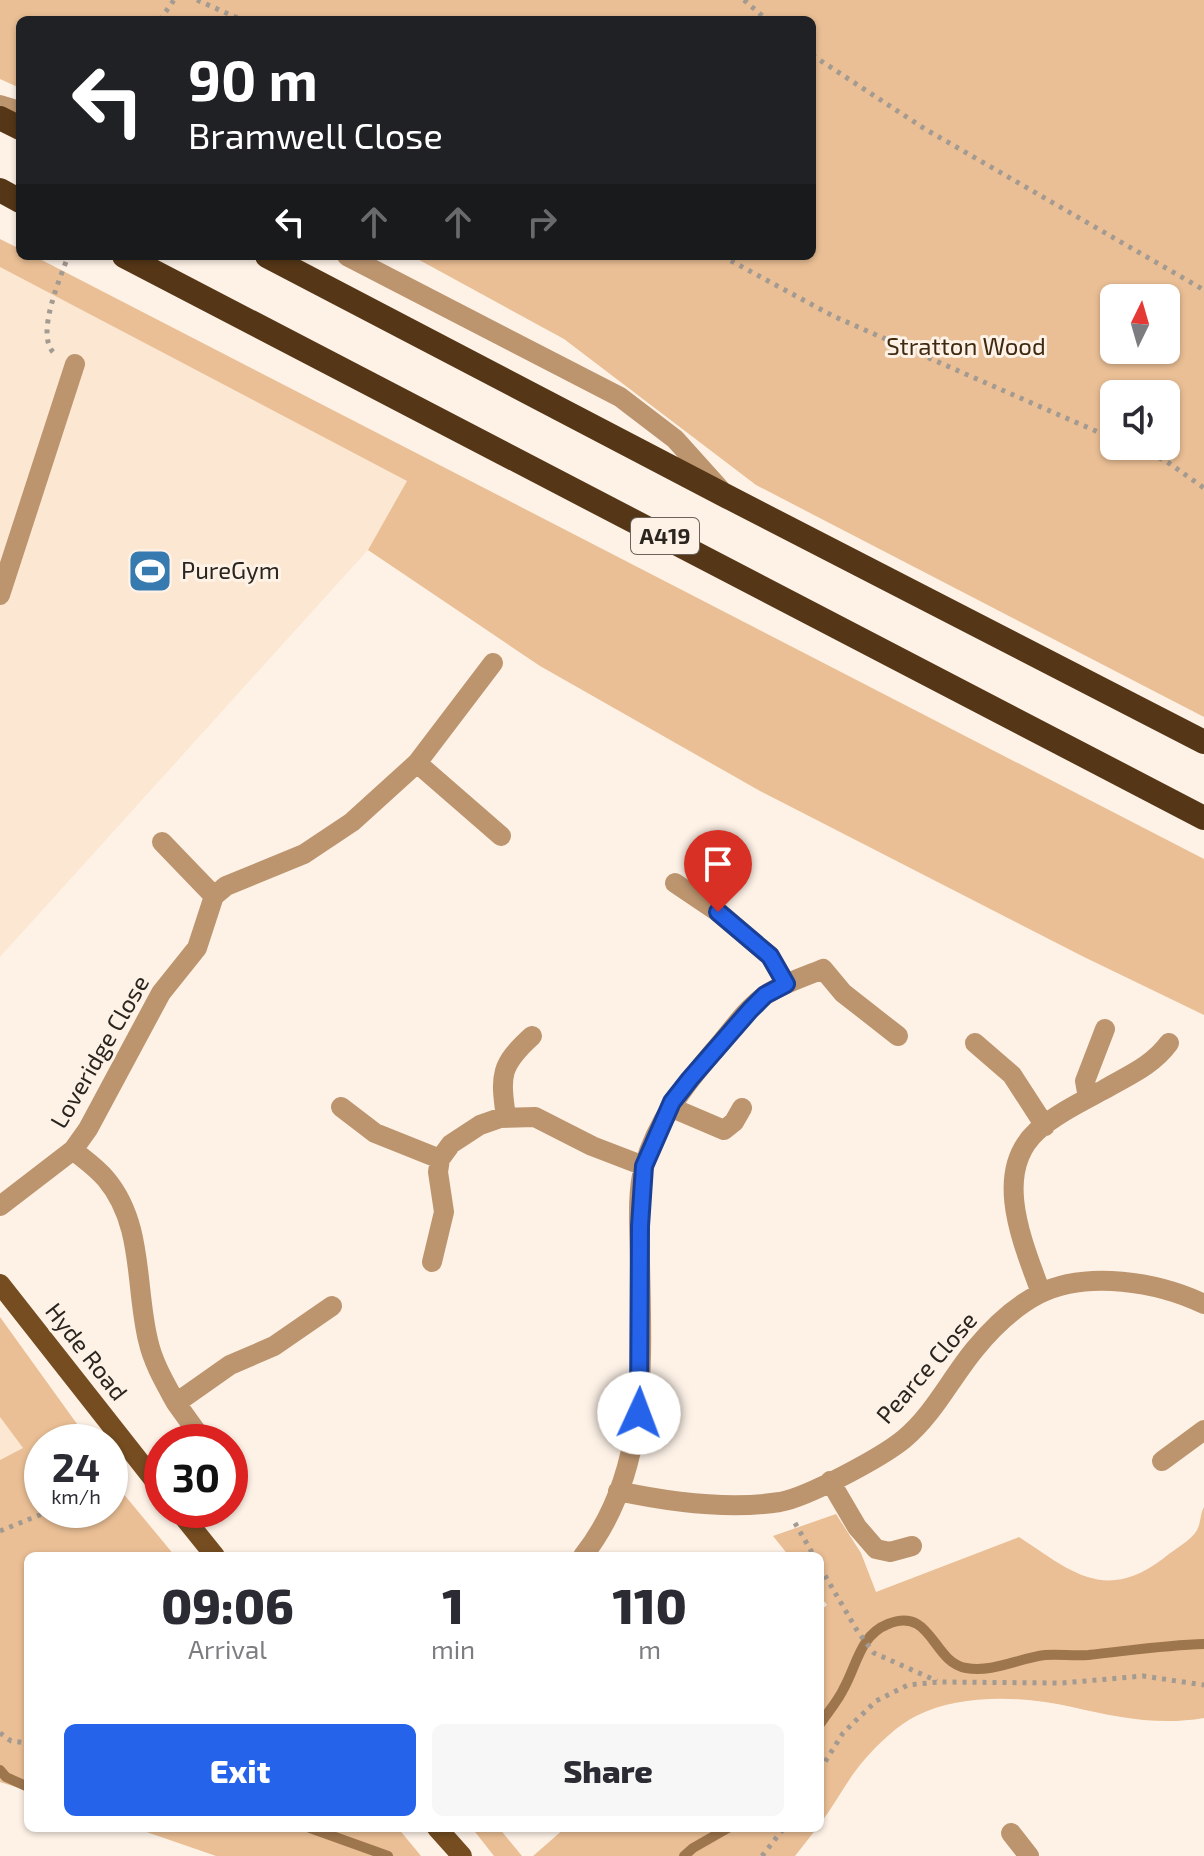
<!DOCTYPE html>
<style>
:root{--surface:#fff;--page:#f7f7f7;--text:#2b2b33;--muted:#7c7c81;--accent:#2563eb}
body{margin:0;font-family:"Exo 2",sans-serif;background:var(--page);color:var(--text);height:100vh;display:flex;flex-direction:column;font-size:30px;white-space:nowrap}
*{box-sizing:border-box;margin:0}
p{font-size:26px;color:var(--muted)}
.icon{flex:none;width:44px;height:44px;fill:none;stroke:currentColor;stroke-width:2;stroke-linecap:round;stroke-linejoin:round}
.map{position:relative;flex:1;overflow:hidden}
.panel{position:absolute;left:24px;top:1552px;width:800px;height:280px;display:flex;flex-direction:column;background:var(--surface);border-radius:12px;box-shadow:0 2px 6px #0004}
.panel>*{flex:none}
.hud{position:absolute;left:16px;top:16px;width:800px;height:244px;border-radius:12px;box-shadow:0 2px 6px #0004;background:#202124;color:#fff;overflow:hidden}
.needle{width:52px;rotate:5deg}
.fabs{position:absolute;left:1100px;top:284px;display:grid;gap:16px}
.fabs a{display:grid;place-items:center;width:80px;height:80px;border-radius:12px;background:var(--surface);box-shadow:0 2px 6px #0004;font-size:40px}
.speed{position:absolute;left:24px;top:1424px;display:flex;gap:16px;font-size:40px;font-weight:700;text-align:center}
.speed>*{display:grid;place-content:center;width:104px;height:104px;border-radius:50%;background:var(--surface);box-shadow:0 2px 6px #0004;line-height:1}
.speed small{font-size:20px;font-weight:400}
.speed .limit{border:12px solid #d22;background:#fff;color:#111}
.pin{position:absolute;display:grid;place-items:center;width:68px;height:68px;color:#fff;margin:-82px -34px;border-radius:50% 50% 50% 0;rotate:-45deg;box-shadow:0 0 8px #0007}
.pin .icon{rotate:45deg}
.me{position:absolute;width:88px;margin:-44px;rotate:2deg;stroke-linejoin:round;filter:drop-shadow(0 0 6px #0008)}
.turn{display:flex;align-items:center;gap:28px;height:168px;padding:0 40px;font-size:36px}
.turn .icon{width:104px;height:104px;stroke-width:2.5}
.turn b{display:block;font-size:56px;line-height:68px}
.lanes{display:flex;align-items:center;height:76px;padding:0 40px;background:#0003;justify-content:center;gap:40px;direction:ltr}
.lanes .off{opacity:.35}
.eta{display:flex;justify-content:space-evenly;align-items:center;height:136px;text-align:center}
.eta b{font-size:48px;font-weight:800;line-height:56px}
.button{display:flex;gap:16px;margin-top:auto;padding:16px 40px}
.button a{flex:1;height:92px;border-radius:12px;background:var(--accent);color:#fff;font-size:32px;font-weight:800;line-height:92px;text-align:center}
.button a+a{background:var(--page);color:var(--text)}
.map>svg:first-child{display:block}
.built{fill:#fce7d3}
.green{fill:#eabf95;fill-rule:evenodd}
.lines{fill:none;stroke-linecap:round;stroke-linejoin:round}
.stream{stroke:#9e764d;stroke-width:10}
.path{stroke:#a39a91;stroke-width:5;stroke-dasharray:4 6;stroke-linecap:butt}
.minor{stroke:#bc956f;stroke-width:20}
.major{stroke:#754d21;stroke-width:20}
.highway{stroke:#553717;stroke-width:24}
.route-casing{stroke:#184099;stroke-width:20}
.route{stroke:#2563eb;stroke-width:14}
.labels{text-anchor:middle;stroke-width:6;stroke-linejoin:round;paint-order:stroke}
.shield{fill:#fef2e7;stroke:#6a625b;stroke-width:2}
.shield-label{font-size:22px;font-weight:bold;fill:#2a251f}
.park-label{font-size:24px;fill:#402911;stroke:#fef2e7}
.poi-label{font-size:24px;fill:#2a251f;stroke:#fef2e7;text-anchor:start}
.street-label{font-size:24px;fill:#2a251f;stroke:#fef2e7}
</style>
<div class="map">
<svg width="1204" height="1856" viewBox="0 0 1204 1856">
<rect width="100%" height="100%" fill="#fef2e7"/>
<path class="built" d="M0,267L408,481L368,550L0,957Z
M0,1417L23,1448L0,1460Z"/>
<path class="green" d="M0,0H1204V717L756,485L564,339L412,256H812V20H20V88L0,79ZM1114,298H1166V350H1114ZM1114,394H1166V446H1114Z
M0,239L20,249V256H34L1204,859V1015L1084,957L760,791L540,666L368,550L407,481L0,267Z
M0,1317L90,1442H42V1510H110V1474L117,1486L175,1556H28V1791L0,1782V1460L23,1448L0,1417Z
M1204,1507V1718C1158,1726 1116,1717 1072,1707C1024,1696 961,1693 916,1716C898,1725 879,1743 865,1759C848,1778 836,1803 820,1824V1611L827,1605L820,1596V1556H789L773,1536L836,1514L861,1553L876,1592L1019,1537C1072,1572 1105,1603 1164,1558C1173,1550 1192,1540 1197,1530C1201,1523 1200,1514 1204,1507Z
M135,1828H398L421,1856H216Z
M472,1828H499L522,1856H494Z
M565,1828H817L795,1856H533Z"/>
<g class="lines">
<path class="stream" d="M820,1724C828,1712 838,1701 844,1688C857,1665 860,1635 888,1624C932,1606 932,1662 966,1668C993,1673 1019,1658 1045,1655C1059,1654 1073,1656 1088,1655C1127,1651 1165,1645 1204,1644
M0,1770L6,1777L28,1787
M310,1828L388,1856
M684,1856L693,1848L728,1828"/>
<path class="path" d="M197,0L242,20
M744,0L767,20
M160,20L174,0
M812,55L925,129L1204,290
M722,256L833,316L1114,439
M53,352C36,333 60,279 68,256
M1131,446L1166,461L1204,488
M795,1523L814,1556
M0,1531L52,1510
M820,1567L858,1632L874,1653L937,1681
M0,1733L11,1741L28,1743
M820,1770L843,1733L876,1701L908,1685L938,1682L1062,1683L1143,1676L1204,1685
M762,1856L784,1828"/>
<path class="minor" d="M0,105L20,111
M347,256L620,397L675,439L720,489
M0,595L75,364
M417,763L501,836
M162,842L214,896
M675,883L718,912L770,956L786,984
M975,1043L1012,1075L1045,1126
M1088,1098L1085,1081L1105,1029
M341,1107L375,1133L440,1159
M670,1107L724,1130L734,1122L742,1108
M506,1117C500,1075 500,1065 532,1036
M73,1150C84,1159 97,1168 106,1179C144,1224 135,1287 148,1340C153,1363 165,1383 176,1403L230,1365L274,1346L332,1306
M0,1206L73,1150L88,1129L161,993L197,948L214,896L226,886L304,854L352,822L417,763L493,663
M432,1262L444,1212L438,1172L440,1159L451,1144L480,1125L500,1118L535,1117L592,1146L644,1166
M1041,1293C1024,1245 991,1173 1037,1131C1056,1114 1083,1101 1105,1089C1129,1075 1152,1066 1169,1043
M176,1403L204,1442
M1162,1461L1204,1430
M830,1481L857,1527L876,1549L890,1552L912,1546
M618,1491C669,1502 728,1510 780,1502C808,1497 882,1457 904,1439C934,1414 951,1378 975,1349C993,1327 1014,1307 1039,1294C1087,1270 1158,1282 1204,1304
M583,1556C649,1472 642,1363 640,1263C640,1232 636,1196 644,1166C657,1121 684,1086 713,1052C730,1033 746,1008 767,994C784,983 804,977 823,969L843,993L898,1036
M1011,1833L1029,1856"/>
<path class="major" d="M0,1284L162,1490
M178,1510L215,1556
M437,1828L462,1856"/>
<path class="highway" d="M0,118L20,128
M0,190L20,201
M124,256L1204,818
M267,256L728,497L1204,742"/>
</g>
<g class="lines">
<g class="route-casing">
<path id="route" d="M639,1413L640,1226L644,1166L672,1102L690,1079L750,1010L765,995L786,984L770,956L718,912"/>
</g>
<use href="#route" class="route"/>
</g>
<defs>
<g id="stadium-square" transform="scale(2.3)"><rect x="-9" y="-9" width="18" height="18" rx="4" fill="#367ab0" stroke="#fef2e7"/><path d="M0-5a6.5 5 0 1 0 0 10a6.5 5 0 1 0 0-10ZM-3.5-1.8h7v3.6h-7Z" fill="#fff"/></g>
</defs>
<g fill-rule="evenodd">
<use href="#stadium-square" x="150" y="571"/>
</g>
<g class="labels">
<rect class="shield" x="631" y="518" width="68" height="36" rx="6"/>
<g class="shield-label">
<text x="665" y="544">A419</text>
</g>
<g class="park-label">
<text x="966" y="355">Stratton Wood</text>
</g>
<g class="poi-label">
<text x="181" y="579">PureGym</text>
</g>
<g class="street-label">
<text transform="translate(100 1052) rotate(-60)" y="8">Loveridge Close</text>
<text transform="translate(86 1352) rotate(52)" y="8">Hyde Road</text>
<text transform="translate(927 1368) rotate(-49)" y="8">Pearce Close</text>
</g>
</g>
</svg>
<div class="fabs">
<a><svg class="needle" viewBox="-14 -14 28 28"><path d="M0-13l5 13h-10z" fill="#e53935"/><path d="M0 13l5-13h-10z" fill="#7c7c81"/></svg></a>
<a><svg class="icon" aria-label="sound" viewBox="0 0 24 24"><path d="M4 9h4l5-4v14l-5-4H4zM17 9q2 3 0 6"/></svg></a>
</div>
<div class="speed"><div>24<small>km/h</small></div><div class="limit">30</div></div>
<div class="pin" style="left:718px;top:912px;background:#d93025"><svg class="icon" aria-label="arrive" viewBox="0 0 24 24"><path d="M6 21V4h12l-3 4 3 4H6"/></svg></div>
<svg class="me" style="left:639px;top:1413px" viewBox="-20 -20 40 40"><circle r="19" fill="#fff"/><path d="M0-13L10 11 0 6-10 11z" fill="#2563eb"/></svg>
<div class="hud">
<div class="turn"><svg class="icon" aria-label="left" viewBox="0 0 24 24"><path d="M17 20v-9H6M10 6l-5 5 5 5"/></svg><div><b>90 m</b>Bramwell Close</div></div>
<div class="lanes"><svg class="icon" aria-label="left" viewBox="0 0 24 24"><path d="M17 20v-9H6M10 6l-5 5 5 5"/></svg><svg class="icon off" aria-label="ahead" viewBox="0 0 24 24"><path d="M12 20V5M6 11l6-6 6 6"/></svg><svg class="icon off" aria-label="ahead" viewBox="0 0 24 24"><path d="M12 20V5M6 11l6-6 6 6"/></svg><svg class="icon off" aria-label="right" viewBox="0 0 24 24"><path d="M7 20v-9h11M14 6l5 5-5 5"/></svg></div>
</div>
<section class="panel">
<div class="eta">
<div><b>09:06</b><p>Arrival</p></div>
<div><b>1</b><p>min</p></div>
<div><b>110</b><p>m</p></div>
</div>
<div class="button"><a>Exit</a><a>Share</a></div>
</section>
</div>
